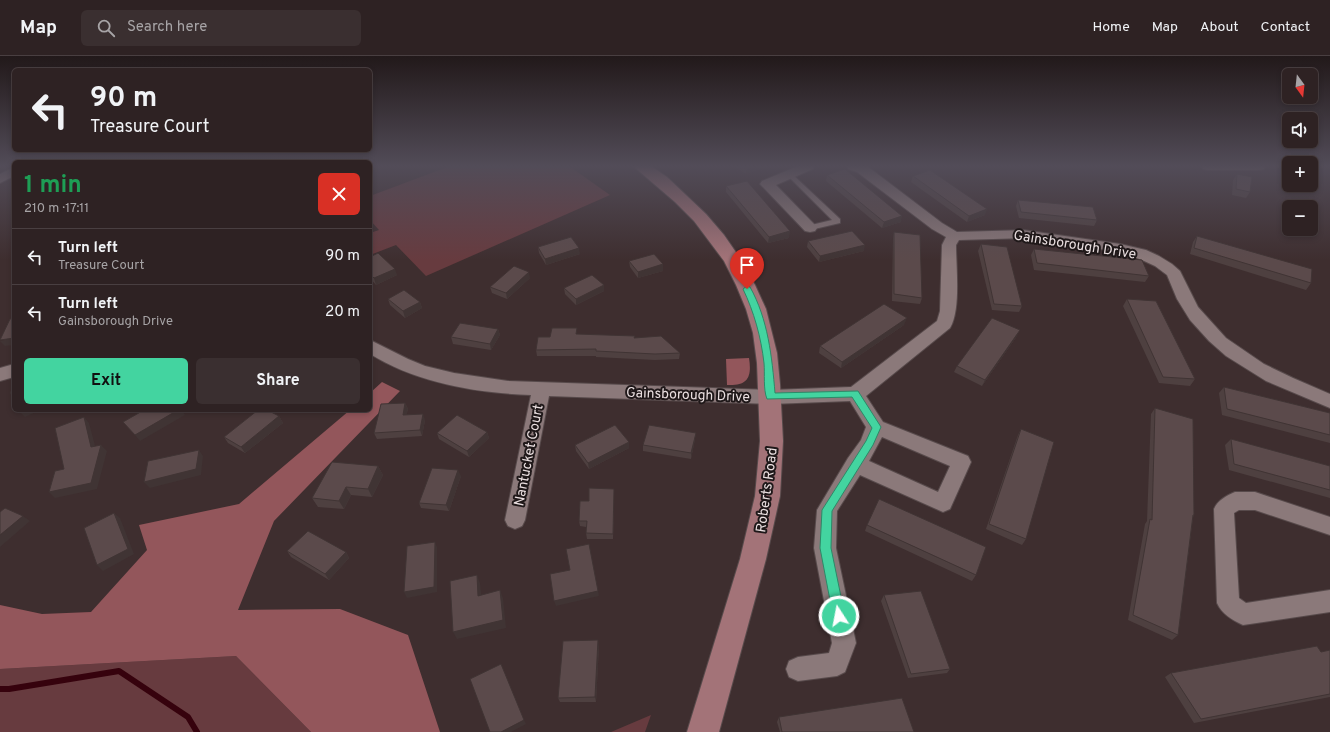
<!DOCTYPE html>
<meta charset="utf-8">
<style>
:root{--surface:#2e2223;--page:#3a2f30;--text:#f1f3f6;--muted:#a7a4a6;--line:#493f41;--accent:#43d4a0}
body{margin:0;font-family:Overpass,sans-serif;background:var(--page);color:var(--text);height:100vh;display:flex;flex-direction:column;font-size:15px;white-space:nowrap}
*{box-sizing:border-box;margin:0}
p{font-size:13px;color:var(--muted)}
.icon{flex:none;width:22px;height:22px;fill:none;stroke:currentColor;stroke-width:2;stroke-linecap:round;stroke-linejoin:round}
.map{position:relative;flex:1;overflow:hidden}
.drawer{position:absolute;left:12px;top:104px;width:360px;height:252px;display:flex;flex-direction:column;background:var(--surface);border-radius:6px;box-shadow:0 2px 6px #0003,0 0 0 1px var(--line)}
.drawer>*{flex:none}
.guide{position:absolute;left:12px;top:12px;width:360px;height:84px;border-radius:6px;box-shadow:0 2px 6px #0003,0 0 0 1px var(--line);background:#2e2223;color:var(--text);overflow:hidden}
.needle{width:26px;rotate:165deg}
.tools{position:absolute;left:1282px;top:12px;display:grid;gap:8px}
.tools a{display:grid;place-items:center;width:36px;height:36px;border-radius:6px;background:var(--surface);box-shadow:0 2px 6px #0003,0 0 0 1px var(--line);font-size:20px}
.pin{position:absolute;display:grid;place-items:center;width:34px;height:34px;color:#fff;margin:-41px -17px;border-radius:50% 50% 50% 0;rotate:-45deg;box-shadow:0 0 4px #0007}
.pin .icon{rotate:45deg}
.me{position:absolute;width:44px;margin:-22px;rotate:349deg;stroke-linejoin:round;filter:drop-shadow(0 0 3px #0008)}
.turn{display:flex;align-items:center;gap:14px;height:84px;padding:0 12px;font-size:18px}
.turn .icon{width:52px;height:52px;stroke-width:2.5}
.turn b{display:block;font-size:28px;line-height:34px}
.round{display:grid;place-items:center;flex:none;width:42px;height:42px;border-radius:6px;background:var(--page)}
.summary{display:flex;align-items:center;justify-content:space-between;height:68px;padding:0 12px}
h1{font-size:24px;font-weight:700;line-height:30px;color:#1e9e55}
.cta{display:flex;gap:8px;margin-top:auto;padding:8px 12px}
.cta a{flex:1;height:46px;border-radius:6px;background:var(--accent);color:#111;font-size:16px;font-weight:700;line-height:46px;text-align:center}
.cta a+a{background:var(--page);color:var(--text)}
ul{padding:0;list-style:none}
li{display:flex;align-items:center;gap:12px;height:56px;padding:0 12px;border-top:1px solid var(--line)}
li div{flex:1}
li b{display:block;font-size:15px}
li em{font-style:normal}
header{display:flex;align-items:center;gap:24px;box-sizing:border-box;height:56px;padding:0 20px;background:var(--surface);border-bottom:1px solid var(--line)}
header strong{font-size:19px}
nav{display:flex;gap:22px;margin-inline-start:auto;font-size:14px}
.search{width:280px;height:36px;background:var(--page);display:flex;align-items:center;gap:10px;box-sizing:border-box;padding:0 14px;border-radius:6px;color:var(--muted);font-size:15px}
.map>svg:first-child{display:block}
.green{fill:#673b3f}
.forest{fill:#93565b}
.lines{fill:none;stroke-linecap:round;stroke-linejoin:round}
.stream{stroke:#36020d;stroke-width:6}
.lane-casing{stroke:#574a4b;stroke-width:2}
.street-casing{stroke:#574a4b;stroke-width:2}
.secondary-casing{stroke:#574a4b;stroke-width:2}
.lane{fill:#8b797a;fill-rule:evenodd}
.street{fill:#8b797a;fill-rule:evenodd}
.secondary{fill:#a37378;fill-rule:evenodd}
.wall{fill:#4e4040}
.shaded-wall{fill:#403434}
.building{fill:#5b4a4b;stroke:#403434}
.route{fill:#43d4a0;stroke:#2c8a68}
.labels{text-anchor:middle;stroke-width:4;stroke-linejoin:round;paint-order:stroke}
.street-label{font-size:14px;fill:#eadfe0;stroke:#1f1819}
</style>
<header>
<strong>Map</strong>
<div class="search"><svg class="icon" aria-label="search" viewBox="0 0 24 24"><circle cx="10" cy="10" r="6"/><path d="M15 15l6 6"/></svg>Search here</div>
<nav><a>Home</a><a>Map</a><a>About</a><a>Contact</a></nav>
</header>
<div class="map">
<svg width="1330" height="676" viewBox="0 0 1330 676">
<rect width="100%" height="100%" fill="#3e2e2f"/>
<path class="green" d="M450,110H569L610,139L426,220L396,189L370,199V177L379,174L370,164V140Z
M236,600L311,676H0V613Z
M651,659L645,676H611Z"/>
<path class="forest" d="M749,302C752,321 748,330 727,329L726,303Z
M382,326L400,335L274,465L238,554L340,553L408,579L440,676H311L236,600L0,613V549L42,558L91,556L147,494L139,469L239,448L350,354H370V337Z"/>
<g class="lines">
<path class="stream" d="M0,633H9L119,615L188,661L197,676"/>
<g class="lane-casing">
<path id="lane" d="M789,116L791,117L840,163V167L810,174H807V170L832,164L786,118Z"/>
</g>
<g class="street-casing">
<path id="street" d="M798,110H814L813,113L776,129L815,169L817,172L815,175L810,176L805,175L760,128L762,125Z
M847,110H867L942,167L957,176L1023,174L1120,188L1146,194L1159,200L1172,208L1180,215L1198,251L1226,282L1264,308L1293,322L1330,338V352L1266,325L1226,300L1209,285L1190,264L1177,243L1167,219L1155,210L1142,204L1120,196L1023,182L959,184L956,189C956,211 961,254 950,272L866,340L883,366L968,400L971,406L950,453L943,456L860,419L837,455L836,492L856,587L845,616L837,620L798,625L789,621L786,613L789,605L798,601L829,597L832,587L814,492L817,454L848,402L861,384L866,371L850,345L771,348L549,340L525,464L522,470L515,473L508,470L505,464L531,339C476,337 417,327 370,298V284L408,303L425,310L454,317L508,325L771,334L851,331L937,265L940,255L942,189L946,181L932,173L857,116L848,113ZM882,381L950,410L938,436L869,405Z
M1202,110H1265L1264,113L1259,114H1208L1203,113Z
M14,111V120L0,127V118Z
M14,308V321L0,325V312Z
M1235,436H1255L1330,461V479L1255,454H1239L1234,457L1239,542L1246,547L1330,534V556L1243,569C1232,564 1222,558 1217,547L1214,453C1218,444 1226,440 1235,436Z"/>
</g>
<g class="secondary-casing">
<path id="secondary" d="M633,110H651L667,121L706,158L724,179L742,205L755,229L766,253L777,297L780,328L783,385L780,440L766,503L719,676H687L740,503L755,440L760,385L757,307L753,277L746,253L736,229L724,205L694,165L675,146Z"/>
</g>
<use href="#lane" class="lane"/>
<use href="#street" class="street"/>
<use href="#secondary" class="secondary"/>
</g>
<path class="wall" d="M734,110H768L746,118Z
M1237,118L1250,136L1246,142L1232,139L1233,124Z
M827,119L901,166L882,172L826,125Z
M913,120L985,159L967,166L911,126Z
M726,130L789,182L768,187L726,136Z
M1018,144L1097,164L1094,170L1019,162L1016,150Z
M894,176L922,242L920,248L892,245L893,182Z
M1197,180L1311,227L1306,234L1190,198L1193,186Z
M808,185L864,195L819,206L807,191Z
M981,188L1022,250L1019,256L992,254L978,195Z
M538,191L580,198L546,209L539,197Z
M1034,193L1149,220L1145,226L1034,214L1031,199Z
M370,201L397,219L376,229L370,222Z
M629,205L663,208V215L638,222L630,211Z
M530,222L507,243L492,237L490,231Z
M604,229V235L576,249L565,238L564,232Z
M388,243L420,246L422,252L405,262L390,249Z
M1127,243L1195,323L1190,330L1159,327L1123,250Z
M904,269L841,312L819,297L820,290Z
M498,273L500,279L491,294L453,288L451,281Z
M578,278L635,282L680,297L679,303L655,304L596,301V300H537L536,294L550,281Z
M1017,280L982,330L954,316L957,310Z
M1224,331L1330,357V387L1222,359L1219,337Z
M405,347L408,353L406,359L425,364L422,380L377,383L374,377Z
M1155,352L1194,459L1193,461L1178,579L1172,584L1128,564L1145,468L1147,465L1151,358Z
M279,360L283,367L245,397L228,387L224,381Z
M1021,373L1026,483L1022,489L986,473L1018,379Z
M487,376L489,382L469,401L439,383L437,377Z
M695,383L691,403L643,395V389Z
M1231,383L1330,410V442L1229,414L1225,389Z
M629,386V392L589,413L576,395L575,389Z
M378,410L383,419L372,441L351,439L344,453L318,451L312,442Z
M461,420L449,455L421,452L419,447Z
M614,433V439L613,483H587L586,477V471L580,470L579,465L589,445Z
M867,469L976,519L972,525L865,475Z
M287,495L346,496L349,502L329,524L291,501Z
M884,539L950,613L947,617L908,622L881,545Z
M599,589L596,646H560L558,642Z
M1330,594V641L1194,667L1165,621L1171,617L1321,596Z
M779,661L914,676H780L777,666Z"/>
<path class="shaded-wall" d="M753,110H768L746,118L747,112Z
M987,153L985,159L967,166L969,160Z
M902,160L901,166L882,172L884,166Z
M790,175L789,182L768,187L769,181Z
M865,189L864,195L819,206L820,200Z
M579,192L580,198L546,209L545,203Z
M663,208V215L638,222V216Z
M395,213L397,219L376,229L374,222Z
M529,216L530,222L507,243L506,237Z
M604,229V235L576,249V243Z
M420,246L422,252L405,262L403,255Z
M907,262L904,269L841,312L842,306Z
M498,273L500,279L491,294L490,288Z
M1020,274L1017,280L982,330L985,324Z
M14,282V289L5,290L0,285Z
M405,347L408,353L405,366L403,359Z
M21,354H40L25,361L19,355Z
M178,354H182L185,359L140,385L135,379Z
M423,358L425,364L422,380L420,374Z
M279,360L283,367L245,397L241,391Z
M84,361L89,367L97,397L91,391Z
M487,376L489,382L469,401L467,395Z
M696,377L695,383L691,403V397Z
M629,386V392L589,413L588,407Z
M101,389L107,395L97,433L55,442L49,436Z
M199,394L203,400L201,419L150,432L144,426Z
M378,410L383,419L372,441L368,433Z
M458,414L461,420L449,455L446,449Z
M346,431L351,439L344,453L339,445Z
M114,457L120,462L134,498L103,515L97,509Z
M23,460L30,465L0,491V479Z
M435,486L437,491V536L407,542L404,536Z
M346,496L349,502L329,524L325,518Z
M477,519L480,527L482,547L478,540Z
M500,534L503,542L506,572L457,583L453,576Z
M598,535L599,540L556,550L554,545Z
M598,584L599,589L596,646L595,641Z
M524,664L526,668L511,676H501Z"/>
<path class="building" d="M743,110H753L747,112Z
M845,113L902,160L884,166L827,119Z
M930,114L987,153L969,160L913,120Z
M1237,118L1252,121L1250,136L1236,133Z
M747,125L790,175L769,181L726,130Z
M1018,144L1093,151L1097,164L1021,156Z
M852,175L865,189L820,200L808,185Z
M894,176L920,179L922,242L894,238Z
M1197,180L1312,213L1311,227L1194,192Z
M571,181L579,192L545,203L538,191Z
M981,188L1007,191L1022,250L994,248Z
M1034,193L1142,204L1149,220L1037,207Z
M378,197L395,213L374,222L370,218V201Z
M654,198L663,208L638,216L629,205Z
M514,210L529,216L506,237L490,231Z
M592,219L604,229L576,243L564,232Z
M404,234L420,246L403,255L388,243Z
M1127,243L1156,245L1195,323L1163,321Z
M884,248L907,262L842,306L820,290Z
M14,262V282L0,284L10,263Z
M992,262L1020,274L985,324L957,310Z
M460,267L498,273L490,288L451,281Z
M552,272H577L576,278L635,280L634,282L661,280L680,297L655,298L596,295V293L536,294L538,281H550Z
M1224,331L1330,357V379L1227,353Z
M14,335V344L10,336Z
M405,347L403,359L423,358L420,374L374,377L381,348Z
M1155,352L1193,363L1194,459H1193L1178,579L1133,559L1150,463L1152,464Z
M144,354H178L135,379L123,366Z
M258,354H267L279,360L241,391L224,381Z
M457,359L487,376L467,395L437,377Z
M84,361L91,391L101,389L91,427L49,436L55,415L64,413L55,372Z
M615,369L629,386L588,407L575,389Z
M649,369L696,377L691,397L643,389Z
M1021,373L1054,386L1026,483L989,468Z
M1231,383L1330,410V434L1234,408Z
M199,394L196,413L144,426L148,405Z
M332,406L378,410L368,433L346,431L339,445L312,442Z
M432,412L458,414L446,449L419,447Z
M589,432L614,433L613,478L586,477L587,465H579L580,445H589Z
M879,443L986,491L976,519L867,469Z
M5,452L23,460L0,479V456Z
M114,457L128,493L97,509L84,472Z
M308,475L346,496L325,518L287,495Z
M435,486L434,531L404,536L407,490Z
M589,488L598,535L554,545L550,518L570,514L566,493Z
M477,519L478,540L500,534L503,564L453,576L450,525Z
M921,535L950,613L911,618L884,539Z
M598,584L595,641L558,642L563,585Z
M1317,590L1321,596L1330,594V638L1201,663L1171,617Z
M501,608L524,664L501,676H490L470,623Z
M902,642L914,676H782L779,661Z"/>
<linearGradient id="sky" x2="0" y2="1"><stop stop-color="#22191a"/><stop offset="0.54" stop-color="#524c58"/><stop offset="1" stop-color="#524c58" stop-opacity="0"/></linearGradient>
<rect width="1330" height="204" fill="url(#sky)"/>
<path class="route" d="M747,230L750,231C768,263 772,301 775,337L858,335L881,371L873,389L832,455L831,492L845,560L843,563L839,565L835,563L833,560L820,492L822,454L866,385L872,372L852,341L767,343C763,333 765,318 764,307C761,281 754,256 743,233Z"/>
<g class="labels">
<g class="street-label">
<text transform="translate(1075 188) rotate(9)" y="5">Gainsborough Drive</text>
<text transform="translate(688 338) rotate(2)" y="5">Gainsborough Drive</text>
<text transform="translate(528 399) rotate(-79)" y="5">Nantucket Court</text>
<text transform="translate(766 434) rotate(-82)" y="5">Roberts Road</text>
</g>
</g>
</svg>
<div class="tools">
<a><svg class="needle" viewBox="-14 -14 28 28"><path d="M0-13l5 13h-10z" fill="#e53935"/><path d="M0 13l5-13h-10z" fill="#a7a4a6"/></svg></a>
<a><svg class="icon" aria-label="sound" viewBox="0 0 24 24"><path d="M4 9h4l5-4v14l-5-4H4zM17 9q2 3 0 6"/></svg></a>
<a>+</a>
<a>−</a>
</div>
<div class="pin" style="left:747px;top:233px;background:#d93025"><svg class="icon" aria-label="arrive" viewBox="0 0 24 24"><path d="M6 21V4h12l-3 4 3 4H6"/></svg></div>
<svg class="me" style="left:839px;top:560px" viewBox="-20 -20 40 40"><circle r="17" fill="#43d4a0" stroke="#fff" stroke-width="3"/><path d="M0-11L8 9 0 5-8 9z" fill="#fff"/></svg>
<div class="guide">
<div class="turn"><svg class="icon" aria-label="left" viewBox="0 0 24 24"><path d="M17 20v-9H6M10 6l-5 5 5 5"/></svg><div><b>90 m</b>Treasure Court</div></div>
</div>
<section class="drawer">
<div class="summary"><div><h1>1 min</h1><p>210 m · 17:11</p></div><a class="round" style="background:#d93025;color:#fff"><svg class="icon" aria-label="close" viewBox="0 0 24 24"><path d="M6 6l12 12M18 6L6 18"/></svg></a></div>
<ul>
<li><svg class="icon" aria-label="left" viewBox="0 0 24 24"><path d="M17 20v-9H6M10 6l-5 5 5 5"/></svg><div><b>Turn left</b><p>Treasure Court</p></div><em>90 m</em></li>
<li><svg class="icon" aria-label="left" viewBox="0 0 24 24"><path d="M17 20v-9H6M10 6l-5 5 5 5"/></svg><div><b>Turn left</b><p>Gainsborough Drive</p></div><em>20 m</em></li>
</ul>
<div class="cta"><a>Exit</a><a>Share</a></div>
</section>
</div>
